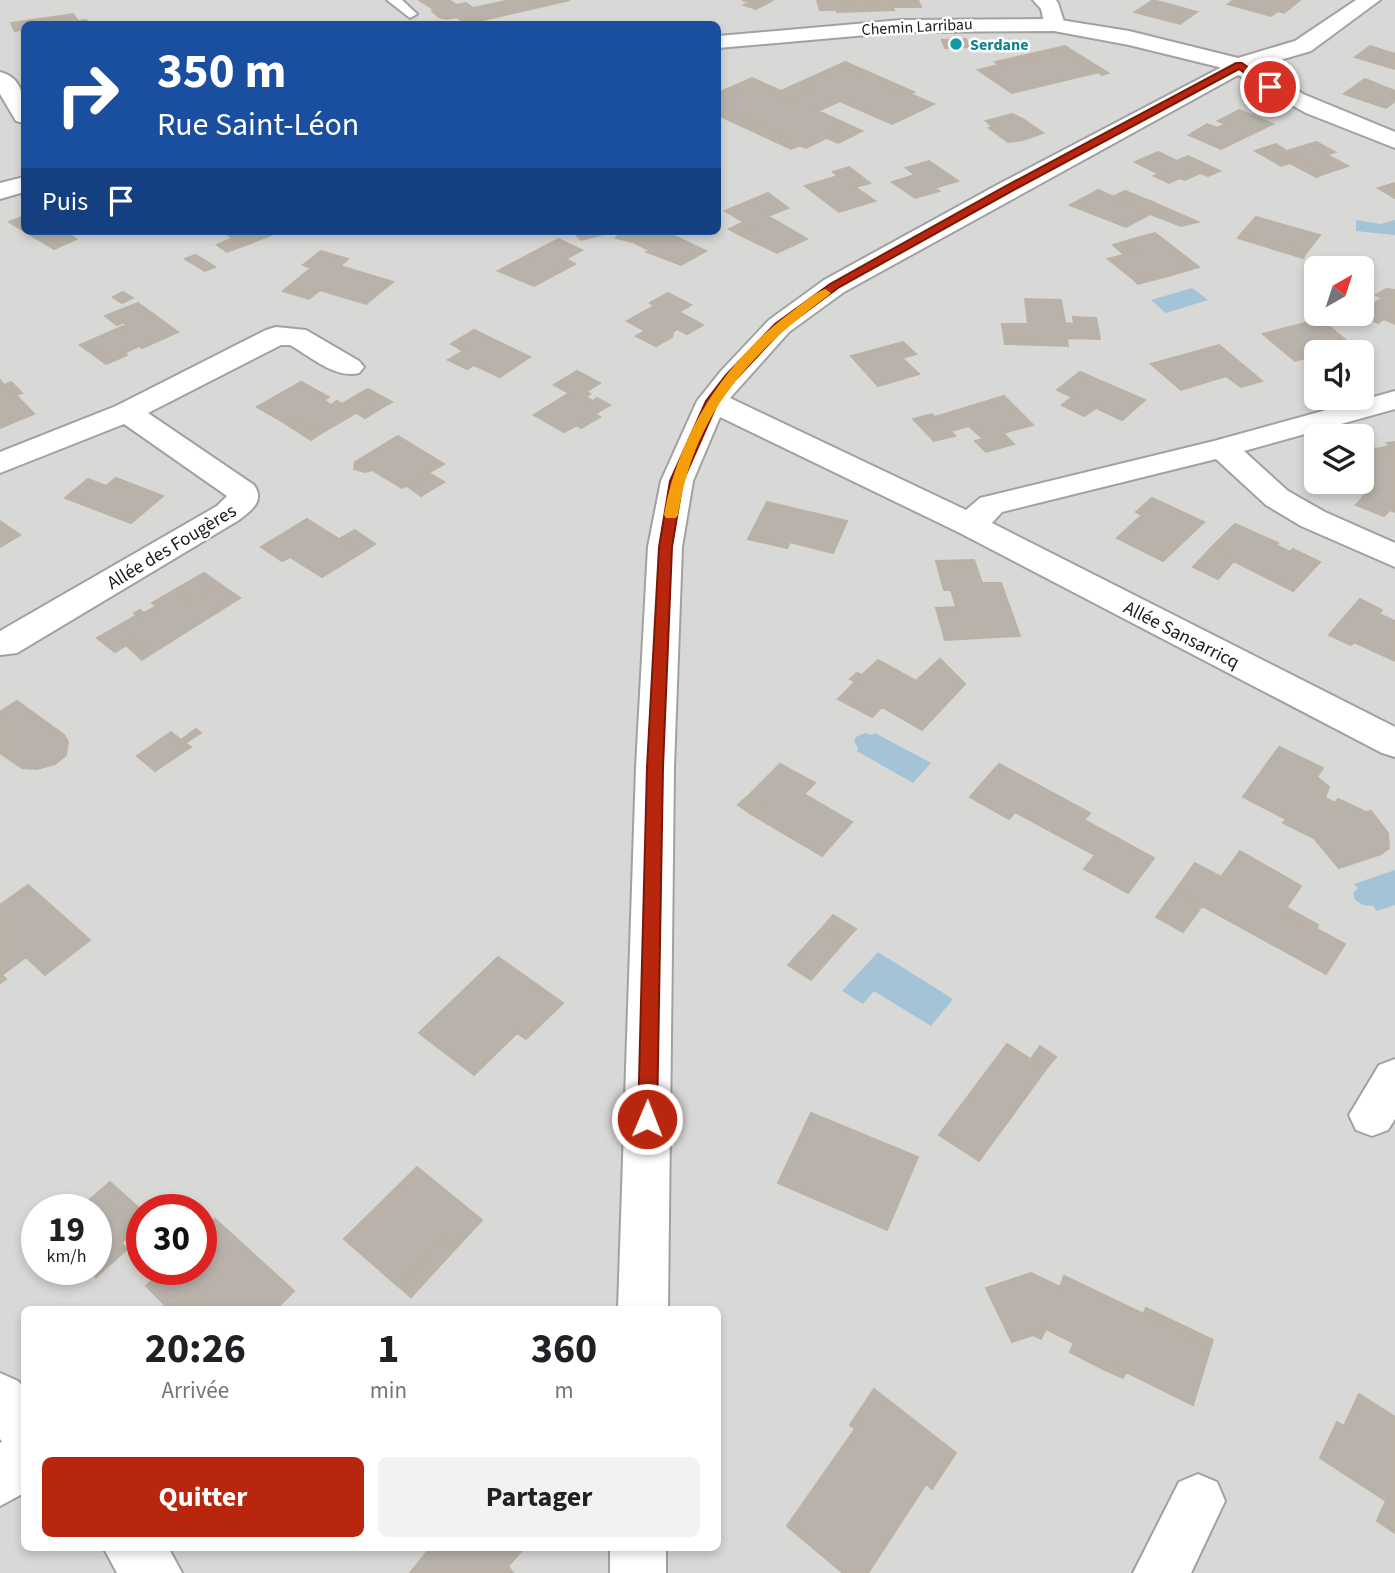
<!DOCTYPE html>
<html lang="fr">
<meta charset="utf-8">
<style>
:root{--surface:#fff;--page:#f2f2f2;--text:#202124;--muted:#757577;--accent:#b8270d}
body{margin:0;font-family:"Source Sans 3",sans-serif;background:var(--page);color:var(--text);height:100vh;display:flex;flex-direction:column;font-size:26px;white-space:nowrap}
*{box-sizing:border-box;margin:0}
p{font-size:23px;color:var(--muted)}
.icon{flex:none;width:38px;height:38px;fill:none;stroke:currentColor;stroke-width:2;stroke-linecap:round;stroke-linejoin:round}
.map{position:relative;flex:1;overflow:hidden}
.panel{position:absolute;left:21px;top:1306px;width:700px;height:245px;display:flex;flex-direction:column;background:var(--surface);border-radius:10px;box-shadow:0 4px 10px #0003}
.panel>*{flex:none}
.guide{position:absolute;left:21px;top:21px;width:700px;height:214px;border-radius:10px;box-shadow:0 4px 10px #0003;background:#1a4fa0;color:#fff;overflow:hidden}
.needle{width:46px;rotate:39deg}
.fabs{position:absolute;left:1304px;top:256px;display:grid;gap:14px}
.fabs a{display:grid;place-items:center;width:70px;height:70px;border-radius:10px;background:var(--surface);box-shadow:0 4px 10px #0003;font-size:35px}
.speed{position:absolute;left:21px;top:1194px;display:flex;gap:14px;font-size:35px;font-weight:700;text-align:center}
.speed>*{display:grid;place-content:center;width:91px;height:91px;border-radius:50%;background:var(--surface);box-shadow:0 4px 10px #0003;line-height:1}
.speed small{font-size:18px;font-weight:400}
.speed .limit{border:10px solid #d22;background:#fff;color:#111}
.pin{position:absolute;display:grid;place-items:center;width:60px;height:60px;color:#fff;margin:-30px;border:4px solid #fff;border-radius:50%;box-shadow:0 2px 7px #0007}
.me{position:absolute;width:77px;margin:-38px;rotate:1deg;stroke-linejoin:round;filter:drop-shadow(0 0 5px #0008)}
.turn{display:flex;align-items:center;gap:24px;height:147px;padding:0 21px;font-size:32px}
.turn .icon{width:91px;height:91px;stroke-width:2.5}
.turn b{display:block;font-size:49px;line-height:60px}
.then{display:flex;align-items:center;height:66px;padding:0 21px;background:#0003;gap:14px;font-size:26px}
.eta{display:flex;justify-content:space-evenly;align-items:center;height:119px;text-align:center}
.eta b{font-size:42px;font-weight:700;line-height:49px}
.button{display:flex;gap:14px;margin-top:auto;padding:14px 21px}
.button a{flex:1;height:80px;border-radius:10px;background:var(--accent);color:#fff;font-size:28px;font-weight:700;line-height:80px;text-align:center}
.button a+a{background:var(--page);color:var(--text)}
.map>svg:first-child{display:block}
.residential{fill:#d8d8d7;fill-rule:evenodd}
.water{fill:#a3c3d7}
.building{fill:#b8b2aa;stroke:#bcb2a4;stroke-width:2}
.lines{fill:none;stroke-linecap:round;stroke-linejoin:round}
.service-casing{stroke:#a1a1a1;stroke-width:4}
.minor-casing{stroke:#a1a1a1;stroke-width:4}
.tertiary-casing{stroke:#a1a1a1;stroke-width:4}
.service{fill:#fff;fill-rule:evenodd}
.minor{fill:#fff;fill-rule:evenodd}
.tertiary{fill:#fff;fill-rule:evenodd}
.route{fill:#b8270d;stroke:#781908;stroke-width:2}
.slow{fill:#f59e0b}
.culture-dot{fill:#0f9aa8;stroke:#fff;stroke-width:2.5}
.labels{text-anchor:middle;stroke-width:5;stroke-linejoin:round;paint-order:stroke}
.far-street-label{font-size:16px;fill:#1a1a1a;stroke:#fff}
.far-culture-label{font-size:16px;font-weight:bold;fill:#0d838f;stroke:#fff;text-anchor:start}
.street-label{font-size:19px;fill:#1a1a1a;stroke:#fff}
</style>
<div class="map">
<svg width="1395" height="1573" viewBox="0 0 1395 1573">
<rect width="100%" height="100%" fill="#ece9e0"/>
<path class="residential" d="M0,0H1395V1573H0ZM24,24H718V231H24ZM1316,268H1362V313H1316ZM1316,352H1362V397H1316ZM1316,436H1362V481H1316ZM37,1209H96V1269H37ZM142,1209H201V1269H142ZM24,1309H718V1547H24Z"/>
<path class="water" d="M1356,220L1381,224L1395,220V235L1356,231Z
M1192,288L1208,300L1166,313L1151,300Z
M865,733L872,735L875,733L931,763L913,783L857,751L858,748L854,741L856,737Z
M1395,870V905L1377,911L1373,906L1363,905L1355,900L1353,893L1358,888L1354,884Z
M878,952L953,999L931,1026L874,991L863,1004L842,991Z"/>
<path class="building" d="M419,0H449L456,5L466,3L473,8L511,0H570L466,24L457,17L446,19L439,17L432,11L435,10Z
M742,0H773L756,9L744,5L749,2Z
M817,0H918L921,7L836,6V10H820Z
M1153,0L1197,12L1180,24L1135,12Z
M1234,0H1300L1284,13L1278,11L1271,16L1228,4Z
M836,6L893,8L894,10L837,12Z
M73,14L78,21L86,20L89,24H24V29L15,31L11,23Z
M966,39L969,47L945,48L942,40Z
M1065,46L1108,73L1102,75L1064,49L999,65L995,62Z
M1370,46L1395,54V69L1355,57Z
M1064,49L1099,72L1012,93L978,70Z
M845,62L914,92L910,94L845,66L803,85L812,89L791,99L753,82L718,97V93L752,78L781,91Z
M845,66L934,104L892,124L840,101L818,111L851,126L806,148L718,106V97L753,82L791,99L812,89L803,85Z
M1365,79L1395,91V101L1386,108L1344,94Z
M718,106L800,145L791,149L718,115Z
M1239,110L1273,124L1221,149L1189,135L1207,124L1217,128L1226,124L1218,121Z
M1012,114L1023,119L1043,133L1023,140L1008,142L989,128L993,127L986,121Z
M851,126L862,131L838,143L827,138Z
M1316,142L1335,152L1327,155L1348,166L1321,175L1280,154L1268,158L1255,151L1276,144L1287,151Z
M1158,152L1177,161L1188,156L1220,171L1208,176L1200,173L1185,180L1180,178L1169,183L1154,176L1159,174L1135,162Z
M1280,154L1296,161L1321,175L1316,177L1290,163L1281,166L1268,158Z
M929,161L958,181L935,188L939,191L915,198L892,182L915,175L906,168Z
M849,167L870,183L855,187L875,201L839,212L805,186L838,176L833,172Z
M1395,183V198L1378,188Z
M1098,190L1143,210L1155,203L1198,222L1181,226L1150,214L1126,227L1070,205Z
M1125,191L1155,203L1143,210L1114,196Z
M768,193L788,208L768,216L807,239L777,253L740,235L754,228L725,211Z
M24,216V231H63L69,234L44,243L9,222Z
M1256,217L1320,235L1306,253L1241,234Z
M744,222L754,228L740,235L729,229Z
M223,231H281L243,246Z
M573,231H607L608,233L581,240Z
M622,231L632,234L638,231H664L706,251L681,265L647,252L651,251L633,242L616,238Z
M1155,233L1199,267L1168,276L1161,271L1133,279L1108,259L1138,251L1126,241Z
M69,234L76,239L54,249L44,243Z
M1241,234L1306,253L1303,258L1238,238Z
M233,238L243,246L227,252L217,245Z
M558,239L582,250L566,259L575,264L534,286L498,271Z
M1126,241L1138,251L1125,255L1113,245Z
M321,251L348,259L340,266L393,282L366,304L320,290L309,299L283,291L311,268L303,265Z
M195,255L201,258L215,267L205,271L185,259Z
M1161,271L1168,276L1138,284L1133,279Z
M1386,289L1395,290V324L1384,319L1378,323L1359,314L1382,298L1376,295Z
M123,292L133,298L122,303L113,297Z
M668,293L691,305L679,312L703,325L687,334L677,329L673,332L672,337L656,346L636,336L645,331L627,321L654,306L650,303Z
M1025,299L1061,300L1065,323L1074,324L1073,317L1096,318L1100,339L1067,338L1068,346L1012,344L1010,324H1028Z
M138,303L178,332L142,348L139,346L124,353L127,355L113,361L101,352L94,355L80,345L126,325L124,322L117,325L105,316Z
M1320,319L1352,345L1328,352H1316V355L1295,361L1263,334Z
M1002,324H1010L1012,344H1005Z
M474,330L530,357L500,377L474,365L467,369L448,360L463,351L451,344Z
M903,342L916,354L902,358L919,374L878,386L851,356Z
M1219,345L1262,381L1241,387L1226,376L1181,390L1151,364Z
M101,352L113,361L106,364L94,355Z
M577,371L600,383L586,392L590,394L586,397L593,401L597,398L610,405L595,414L600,417L581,428L577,425L564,432L534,415L569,393L554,385Z
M1080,372L1145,400L1122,420L1096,408L1084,416L1062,405L1072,397L1057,390Z
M0,380L4,385L11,382L22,393L16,395L34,414L0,428Z
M301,382L329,397L324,400L331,405L337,401L356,413L318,435L290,418L283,422L257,407Z
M368,389L392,402L383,407L359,394Z
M359,394L383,407L365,418L342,404Z
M1004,396L1033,425L1003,433L1014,444L986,452L975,441L983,439L969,426L951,431L955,436L934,441L913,419L932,414L935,417Z
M290,418L318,435L311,440L283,422Z
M1361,435L1379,453L1395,450V512L1390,510L1384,516L1356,505L1373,485L1362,473V436H1359Z
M398,436L444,464L402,488L372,470L365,472L354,469L355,462Z
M1395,442V450L1379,453L1375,449L1390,446L1387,443Z
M429,473L444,482L421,496L407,486Z
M116,478L163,496L131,523L65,498L88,479L106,486Z
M1152,498L1204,522L1163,561L1117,538L1142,515L1136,512Z
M767,502L847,521L833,553L790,542L787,548L748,539Z
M307,519L339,539L361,553L322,577L290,557L282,561L261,547Z
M0,521L20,535L0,547Z
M1235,524L1278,543L1276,545L1290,552L1293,549L1320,562L1293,591L1210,549Z
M355,530L375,544L361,553L339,539Z
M1210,549L1233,562L1218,579L1193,567Z
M974,560L982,583H1001L1020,636L945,640L936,608L956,607L951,590H944L936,561Z
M204,573L220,584L192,600L176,589Z
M220,584L240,598L151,654L135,640L115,652L97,638L137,615L134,613L140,610L144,613L156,606L152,603L176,589L192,600Z
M1360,599L1382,610L1379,614L1395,621V661L1354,642L1351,645L1329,635Z
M135,640L151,654L142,660L127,646Z
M940,659L965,684L922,730L882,707L872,717L838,699L855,682L850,679L857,673L862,675L878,660L916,681Z
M17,701L64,735L68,742L66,755L55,764L37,769L22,768L0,753V712Z
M196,729L201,733L185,743L191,747L155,771L137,756L171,732L181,740Z
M1279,747L1323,768L1317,777L1329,787L1325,798L1335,803L1338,799L1366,812L1371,811L1388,833L1389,848L1381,854L1339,868L1314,838L1283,823L1286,819L1243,797Z
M780,764L815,783L804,794L852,822L822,856L751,814L761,804L748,796Z
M999,764L1090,813L1084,820L1154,858L1128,893L1084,869L1095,855L1015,812L1009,819L970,797Z
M748,796L761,804L751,814L738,805Z
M1240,851L1301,886L1284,911L1345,944L1326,974L1175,891L1195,863L1221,877Z
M28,885L90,940L45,975L26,957L2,975L6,979L0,983V905Z
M1175,891L1202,906L1183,932L1156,917Z
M1286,907L1318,925L1316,929L1284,911Z
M833,915L856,929L844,942L822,928Z
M822,928L844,942L811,980L788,965Z
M498,957L563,1003L526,1039L517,1033L474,1075L419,1033Z
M1007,1044L1046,1069L979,1161L939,1135Z
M1040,1046L1056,1057L1046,1069L1031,1059Z
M811,1113L918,1157L887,1230L778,1183Z
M417,1167L482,1220L457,1247L445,1238L399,1287L344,1239Z
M110,1182L142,1211V1224L121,1243L127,1249L96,1277L91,1270L82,1279L71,1269H96V1209H79Z
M215,1219L294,1291L276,1309H197L186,1299L175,1309H169L146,1286L164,1269H201V1233Z
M445,1238L457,1247L411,1297L399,1287Z
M1031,1273L1060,1287L1064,1276L1211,1346L1193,1405L1106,1362L1103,1369L1070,1352L1074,1343L1046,1329L1041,1339L1033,1335L1012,1342L986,1288Z
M186,1299L197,1309H175Z
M1146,1308L1213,1340L1211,1346L1143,1315Z
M1106,1362L1126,1372L1123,1378L1103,1369Z
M874,1389L956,1453L932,1489L926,1484L868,1573H843L787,1526L855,1429L850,1425Z
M1359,1394L1395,1417V1533L1377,1521L1386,1501L1320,1458L1337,1422L1344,1426Z
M431,1547H525L508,1566L513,1573H410Z"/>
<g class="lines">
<g class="service-casing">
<path id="service" d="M387,0H402L417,14L410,18Z"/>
</g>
<g class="minor-casing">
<path id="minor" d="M1033,0H1056L1058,3L1065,25L1062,30H1046L1041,9Z
M1239,58L1247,60L1303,94L1395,132V148L1306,113L1238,75L844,292L789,332L730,398L966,510L980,498L1214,441L1395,391V409L1244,451L1288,491L1325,512L1395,543V567L1301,526L1266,505L1216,459L1002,512L992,523L1395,727V757L1382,753L958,532L720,417L693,481L682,547L674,767L668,1309H618L636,767L648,547L661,481L697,401L721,371L769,320L824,280L997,185Z
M0,72C25,78 24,102 24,123L16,121L0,94Z
M276,327L306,330L359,361L364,367L359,373C335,379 310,356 290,345H281L148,413L254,485C265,501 252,510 239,520L17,653L0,655V631L217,506L227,496L124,424L0,473V452L116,406L266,330Z
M1395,1059V1119L1388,1130L1372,1136L1356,1130L1349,1115L1379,1065Z
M24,1430V1493L0,1506V1443Z
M1198,1474L1217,1482L1225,1501L1191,1573H1133L1179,1482Z
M610,1547H666V1573H610Z"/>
</g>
<g class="tertiary-casing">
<path id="tertiary" d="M1356,0H1380L1311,51L1239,72L1129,45L1054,31L901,32L718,48V36L901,20L1054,19L1129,31L1238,58L1295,41Z
M24,177V192L0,199V183Z
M0,1373L18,1381L24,1388V1453L5,1446L0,1439Z
M103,1547H168L182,1573H117Z"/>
</g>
<use href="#service" class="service"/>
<use href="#minor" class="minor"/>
<use href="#tertiary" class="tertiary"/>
</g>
<path class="route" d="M1236,63H1242L1275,87L1267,89L1239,69L1010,192L838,288L783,329L735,380L718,402L683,481L672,547L663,767L657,1119L654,1125L647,1128L641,1125L638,1119L647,767L659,547L670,481L706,401L726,375L775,324L830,284L1002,188Z"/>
<path class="slow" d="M825,289L831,293L829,295C749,354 694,413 678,515L676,518H666L664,515C678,435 724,362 790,313C801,305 812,294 825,289Z"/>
<circle class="culture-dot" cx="956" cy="44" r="7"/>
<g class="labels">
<g class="far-street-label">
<text transform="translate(917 26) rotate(-3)" y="6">Chemin Larribau</text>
</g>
<g class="far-culture-label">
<text x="970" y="50">Serdane</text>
</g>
<g class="street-label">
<text transform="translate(171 546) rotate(-31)" y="7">Allée des Fougères</text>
<text transform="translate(1182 634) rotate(27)" y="7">Allée Sansarricq</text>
</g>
</g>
</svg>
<div class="fabs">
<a><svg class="needle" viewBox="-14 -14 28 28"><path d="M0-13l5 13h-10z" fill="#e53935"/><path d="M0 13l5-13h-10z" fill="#757577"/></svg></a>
<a><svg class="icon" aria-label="sound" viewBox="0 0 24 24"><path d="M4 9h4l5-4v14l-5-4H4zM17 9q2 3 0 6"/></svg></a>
<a><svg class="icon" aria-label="layers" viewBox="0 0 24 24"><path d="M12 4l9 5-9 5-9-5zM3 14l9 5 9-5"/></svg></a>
</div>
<div class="speed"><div>19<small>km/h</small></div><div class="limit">30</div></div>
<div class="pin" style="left:1270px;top:87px;background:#d93025"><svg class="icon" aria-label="arrive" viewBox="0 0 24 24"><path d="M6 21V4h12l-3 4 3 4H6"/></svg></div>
<svg class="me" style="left:647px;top:1119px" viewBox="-20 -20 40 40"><circle r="17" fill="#b8270d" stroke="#fff" stroke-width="3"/><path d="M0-11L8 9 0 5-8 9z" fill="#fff"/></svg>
<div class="guide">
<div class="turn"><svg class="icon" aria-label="right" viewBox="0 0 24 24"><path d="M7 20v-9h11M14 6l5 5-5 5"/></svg><div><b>350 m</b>Rue Saint-Léon</div></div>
<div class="then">Puis<svg class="icon" aria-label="arrive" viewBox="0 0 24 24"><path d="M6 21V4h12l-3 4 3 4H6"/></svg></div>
</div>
<section class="panel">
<div class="eta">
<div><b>20:26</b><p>Arrivée</p></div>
<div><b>1</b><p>min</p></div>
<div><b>360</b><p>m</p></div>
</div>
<div class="button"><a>Quitter</a><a>Partager</a></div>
</section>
</div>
